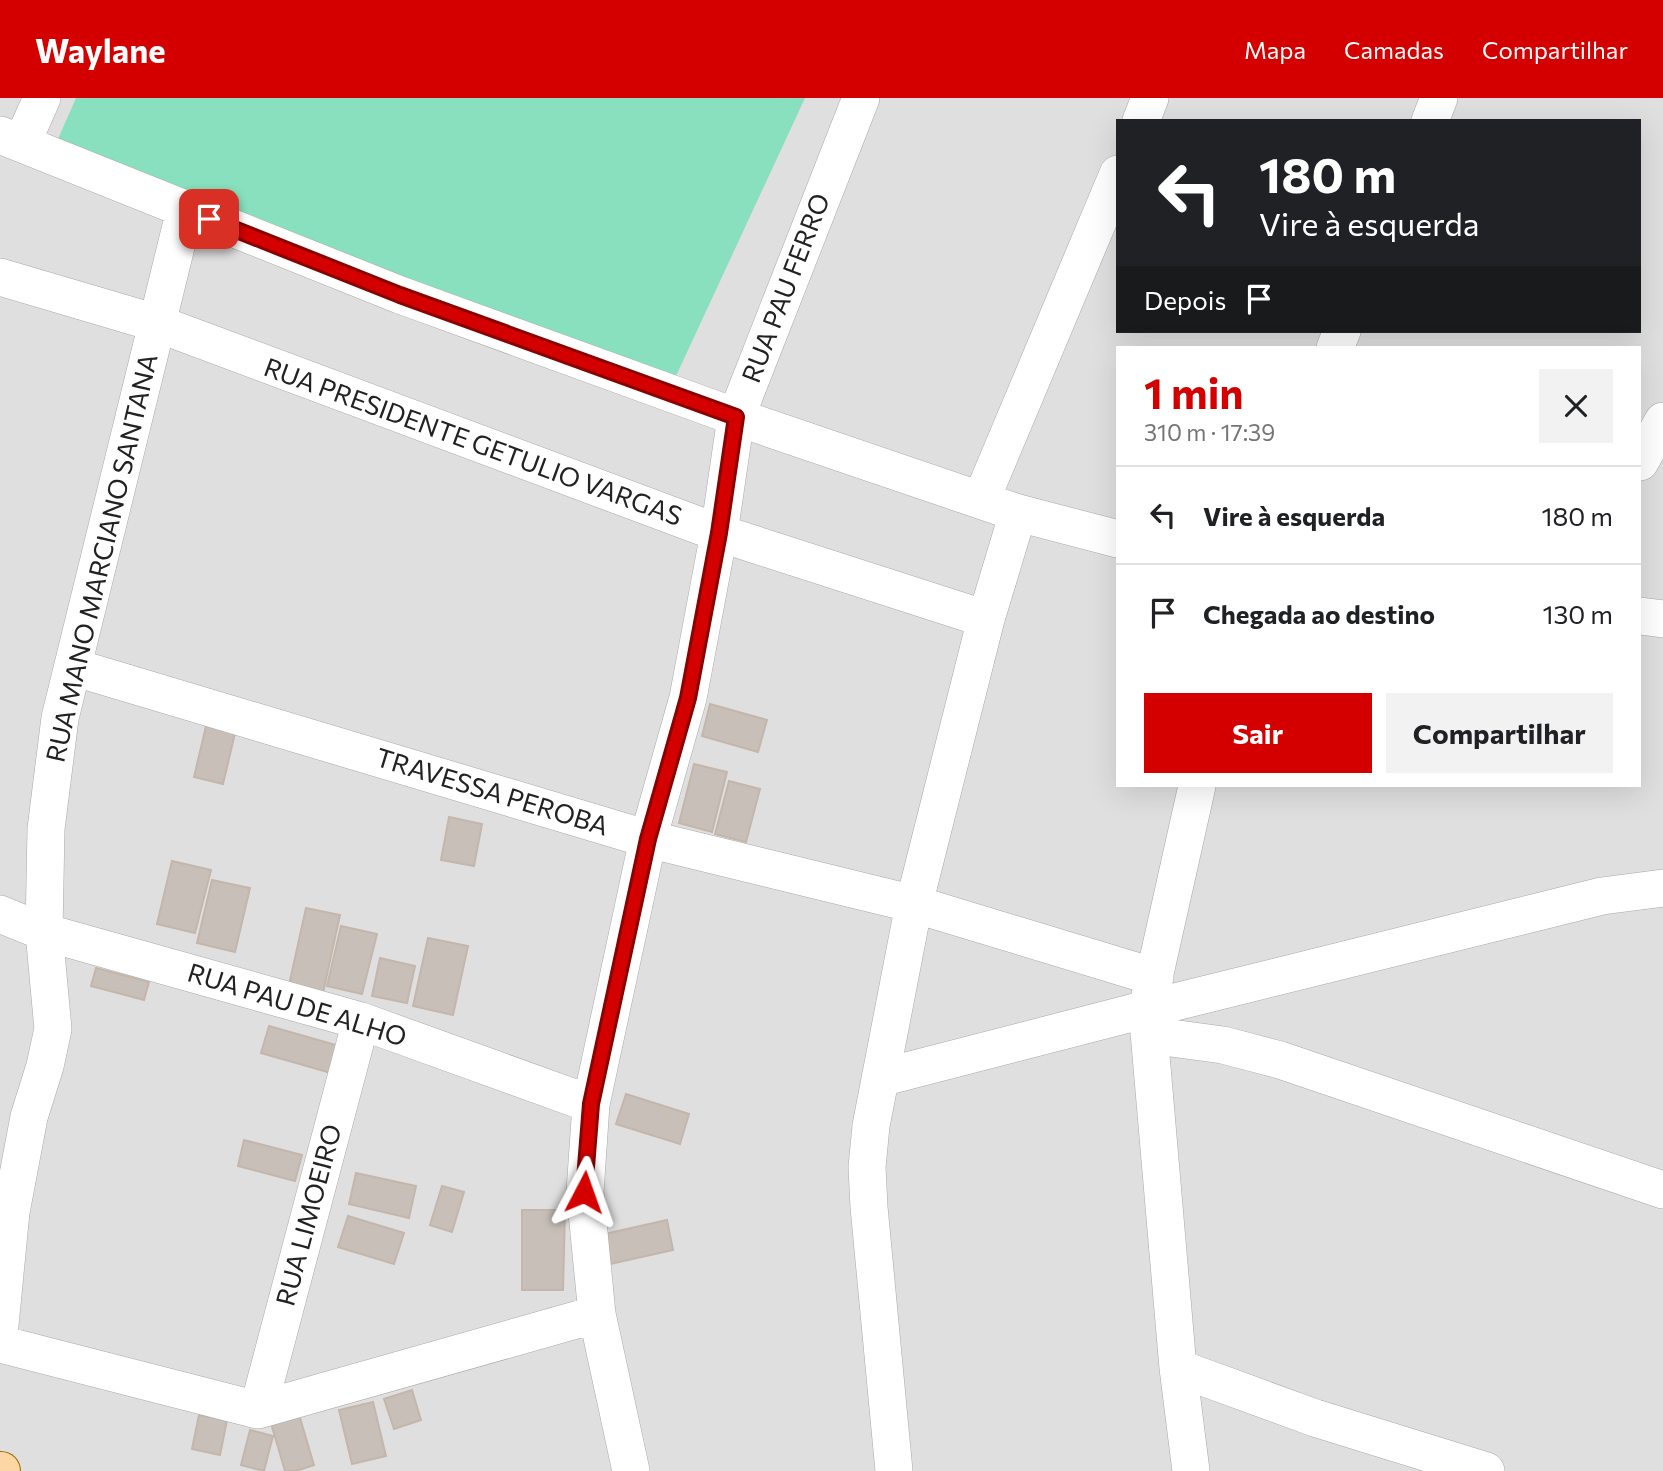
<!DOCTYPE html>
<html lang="pt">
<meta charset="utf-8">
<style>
:root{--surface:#fff;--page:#f2f2f2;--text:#202124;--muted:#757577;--line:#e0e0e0;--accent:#d40000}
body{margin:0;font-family:Commissioner,sans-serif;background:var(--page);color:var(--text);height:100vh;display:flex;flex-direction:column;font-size:26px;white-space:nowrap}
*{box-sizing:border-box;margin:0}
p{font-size:23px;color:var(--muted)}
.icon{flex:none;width:38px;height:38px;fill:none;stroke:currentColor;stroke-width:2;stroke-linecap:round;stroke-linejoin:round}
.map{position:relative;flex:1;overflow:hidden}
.drawer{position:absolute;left:1116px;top:248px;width:525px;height:441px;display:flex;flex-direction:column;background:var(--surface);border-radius:0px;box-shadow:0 7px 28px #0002}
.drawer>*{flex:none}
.hud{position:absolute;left:1116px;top:21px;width:525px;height:214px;border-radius:0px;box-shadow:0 7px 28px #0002;background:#202124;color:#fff;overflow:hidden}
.pin{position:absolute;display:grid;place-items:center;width:60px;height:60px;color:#fff;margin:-30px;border-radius:14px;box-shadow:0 4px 10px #0006}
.me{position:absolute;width:77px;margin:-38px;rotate:4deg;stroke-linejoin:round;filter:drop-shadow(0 0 5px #0008)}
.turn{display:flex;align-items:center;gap:24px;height:147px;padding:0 28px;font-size:32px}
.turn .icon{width:91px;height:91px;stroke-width:2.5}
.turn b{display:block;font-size:49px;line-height:60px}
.then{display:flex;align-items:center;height:66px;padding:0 28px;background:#0003;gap:14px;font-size:26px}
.round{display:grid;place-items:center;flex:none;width:74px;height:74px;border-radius:0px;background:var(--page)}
.overview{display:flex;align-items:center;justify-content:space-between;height:119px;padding:0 28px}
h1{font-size:42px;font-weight:700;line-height:52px;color:var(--accent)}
.cta{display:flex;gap:14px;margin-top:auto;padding:14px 28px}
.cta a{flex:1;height:80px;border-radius:0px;background:var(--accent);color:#fff;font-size:28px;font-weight:700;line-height:80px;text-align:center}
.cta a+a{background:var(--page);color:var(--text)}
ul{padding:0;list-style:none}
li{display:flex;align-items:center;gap:21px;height:98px;padding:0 28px;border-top:2px solid var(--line)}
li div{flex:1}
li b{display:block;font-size:26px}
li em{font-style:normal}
header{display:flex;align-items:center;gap:42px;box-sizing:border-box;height:98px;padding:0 35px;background:var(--accent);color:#fff}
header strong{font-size:33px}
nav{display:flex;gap:38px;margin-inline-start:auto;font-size:24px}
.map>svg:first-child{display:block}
.residential{fill:#e0dfdf;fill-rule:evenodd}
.pitch{fill:#88e0be}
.building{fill:#c7bfb8;stroke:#c4b6ab;stroke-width:2}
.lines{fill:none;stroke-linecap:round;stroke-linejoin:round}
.street-casing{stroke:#a9a9a9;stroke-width:38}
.primary-casing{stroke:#a06b00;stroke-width:40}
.street{stroke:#fff;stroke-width:37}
.primary{stroke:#fcd6a4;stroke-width:38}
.route-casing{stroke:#8a0000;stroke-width:18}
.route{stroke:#d40000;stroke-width:12}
.labels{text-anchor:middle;stroke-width:5;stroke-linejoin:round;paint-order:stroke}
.street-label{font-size:26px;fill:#222;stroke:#fff}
</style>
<header>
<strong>Waylane</strong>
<nav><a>Mapa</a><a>Camadas</a><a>Compartilhar</a></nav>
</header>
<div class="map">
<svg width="1663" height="1373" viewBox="0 0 1663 1373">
<rect width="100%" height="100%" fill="#f2efe9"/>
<path class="residential" d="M0,0H1663V1373H0ZM1118,23H1640V233H1118ZM1118,250H1640V688H1118Z"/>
<path class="pitch" d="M76,0H805L663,306L58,41Z"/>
<path class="building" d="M710,606L767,622L758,654L702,638Z
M207,624L236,631L223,686L194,679Z
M694,666L727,674L712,734L679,725Z
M729,683L760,691L746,744L715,736Z
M449,719L482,726L474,768L441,762Z
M172,763L211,772L195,835L157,826Z
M212,782L250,790L235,854L197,845Z
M306,810L340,817L323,895L289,887Z
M341,828L377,836L362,896L327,888Z
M428,840L468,848L453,917L413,908Z
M380,860L415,868L407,905L372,898Z
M96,870L149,884L144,902L91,888Z
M269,928L339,948L331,975L261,955Z
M626,996L689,1016L680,1046L616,1026Z
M244,1042L302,1057L295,1083L238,1068Z
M356,1075L416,1088L409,1120L349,1106Z
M442,1088L464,1094L452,1134L430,1127Z
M522,1112H565L563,1192H522Z
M348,1118L404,1135L394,1166L338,1149Z
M667,1122L673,1152L610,1166L604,1136Z
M412,1292L421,1322L394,1331L384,1301Z
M373,1304L386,1358L352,1366L339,1312Z
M298,1313L314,1367L296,1373H285L270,1322Z
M199,1317L227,1322L220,1357L192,1351Z
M250,1332L273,1338L264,1373L241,1367Z"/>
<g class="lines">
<g class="street-casing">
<path id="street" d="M1141,23L1150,0
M1430,23L1439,0
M0,37L400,197L736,319L1018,415L1118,441
M22,45L42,0
M0,179L156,225L719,435L986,521
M1335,250L1342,233
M1640,364L1663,323
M981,402L1118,76
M1640,518L1663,521
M73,569L648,741L914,806L1155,879
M0,816L44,834L361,923L591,1006
M1149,937L1223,947L1280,962L1663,1092
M880,980L1147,911L1602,798L1663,790
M0,1227L11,1114L29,1019L45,968L53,931L44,834L46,731L60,620L185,112
M0,1246L258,1312L597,1216
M1178,1270L1315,1320L1486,1373
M258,1312L361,923
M631,1373L597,1216L585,1094L591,1006L648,741L688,600L719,435L736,319L861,0
M894,1373L869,1109L867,1069L871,1028L914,806L986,521L1018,415
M1191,1373L1178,1270L1147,911L1197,688"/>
</g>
<g class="primary-casing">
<path id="primary" d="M0,1373H1"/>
</g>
<use href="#street" class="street"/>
<use href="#primary" class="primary"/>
</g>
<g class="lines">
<g class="route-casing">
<path id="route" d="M209,121L400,197L736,319L719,435L688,600L648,741L591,1006L584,1094"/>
</g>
<use href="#route" class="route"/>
</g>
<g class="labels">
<g class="street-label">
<text transform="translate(786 190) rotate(-69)" y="9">RUA PAU FERRO</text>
<text transform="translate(473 344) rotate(20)" y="9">RUA PRESIDENTE GETULIO VARGAS</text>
<text transform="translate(102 460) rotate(-77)" y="9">RUA MANO MARCIANO SANTANA</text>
<text transform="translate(492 694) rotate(17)" y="9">TRAVESSA PEROBA</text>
<text transform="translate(297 907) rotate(17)" y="9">RUA PAU DE ALHO</text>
<text transform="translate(309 1117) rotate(-75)" y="9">RUA LIMOEIRO</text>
</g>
</g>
</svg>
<div class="pin" style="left:209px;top:121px;background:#d93025"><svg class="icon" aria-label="arrive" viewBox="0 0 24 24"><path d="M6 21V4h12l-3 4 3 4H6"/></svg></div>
<svg class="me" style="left:584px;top:1094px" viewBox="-20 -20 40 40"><path d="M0-17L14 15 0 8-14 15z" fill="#d40000" stroke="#fff" stroke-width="4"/></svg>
<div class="hud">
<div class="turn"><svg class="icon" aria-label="left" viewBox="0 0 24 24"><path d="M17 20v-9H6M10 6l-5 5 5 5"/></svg><div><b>180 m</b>Vire à esquerda</div></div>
<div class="then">Depois<svg class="icon" aria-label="arrive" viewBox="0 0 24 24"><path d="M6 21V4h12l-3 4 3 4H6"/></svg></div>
</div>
<section class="drawer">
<div class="overview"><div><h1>1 min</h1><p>310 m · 17:39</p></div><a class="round"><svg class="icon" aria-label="close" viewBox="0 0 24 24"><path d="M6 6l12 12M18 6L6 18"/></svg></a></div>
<ul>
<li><svg class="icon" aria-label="left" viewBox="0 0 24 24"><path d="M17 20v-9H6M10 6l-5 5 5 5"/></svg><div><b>Vire à esquerda</b></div><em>180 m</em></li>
<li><svg class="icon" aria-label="arrive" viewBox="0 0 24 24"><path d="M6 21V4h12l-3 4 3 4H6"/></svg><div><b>Chegada ao destino</b></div><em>130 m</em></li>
</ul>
<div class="cta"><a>Sair</a><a>Compartilhar</a></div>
</section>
</div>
